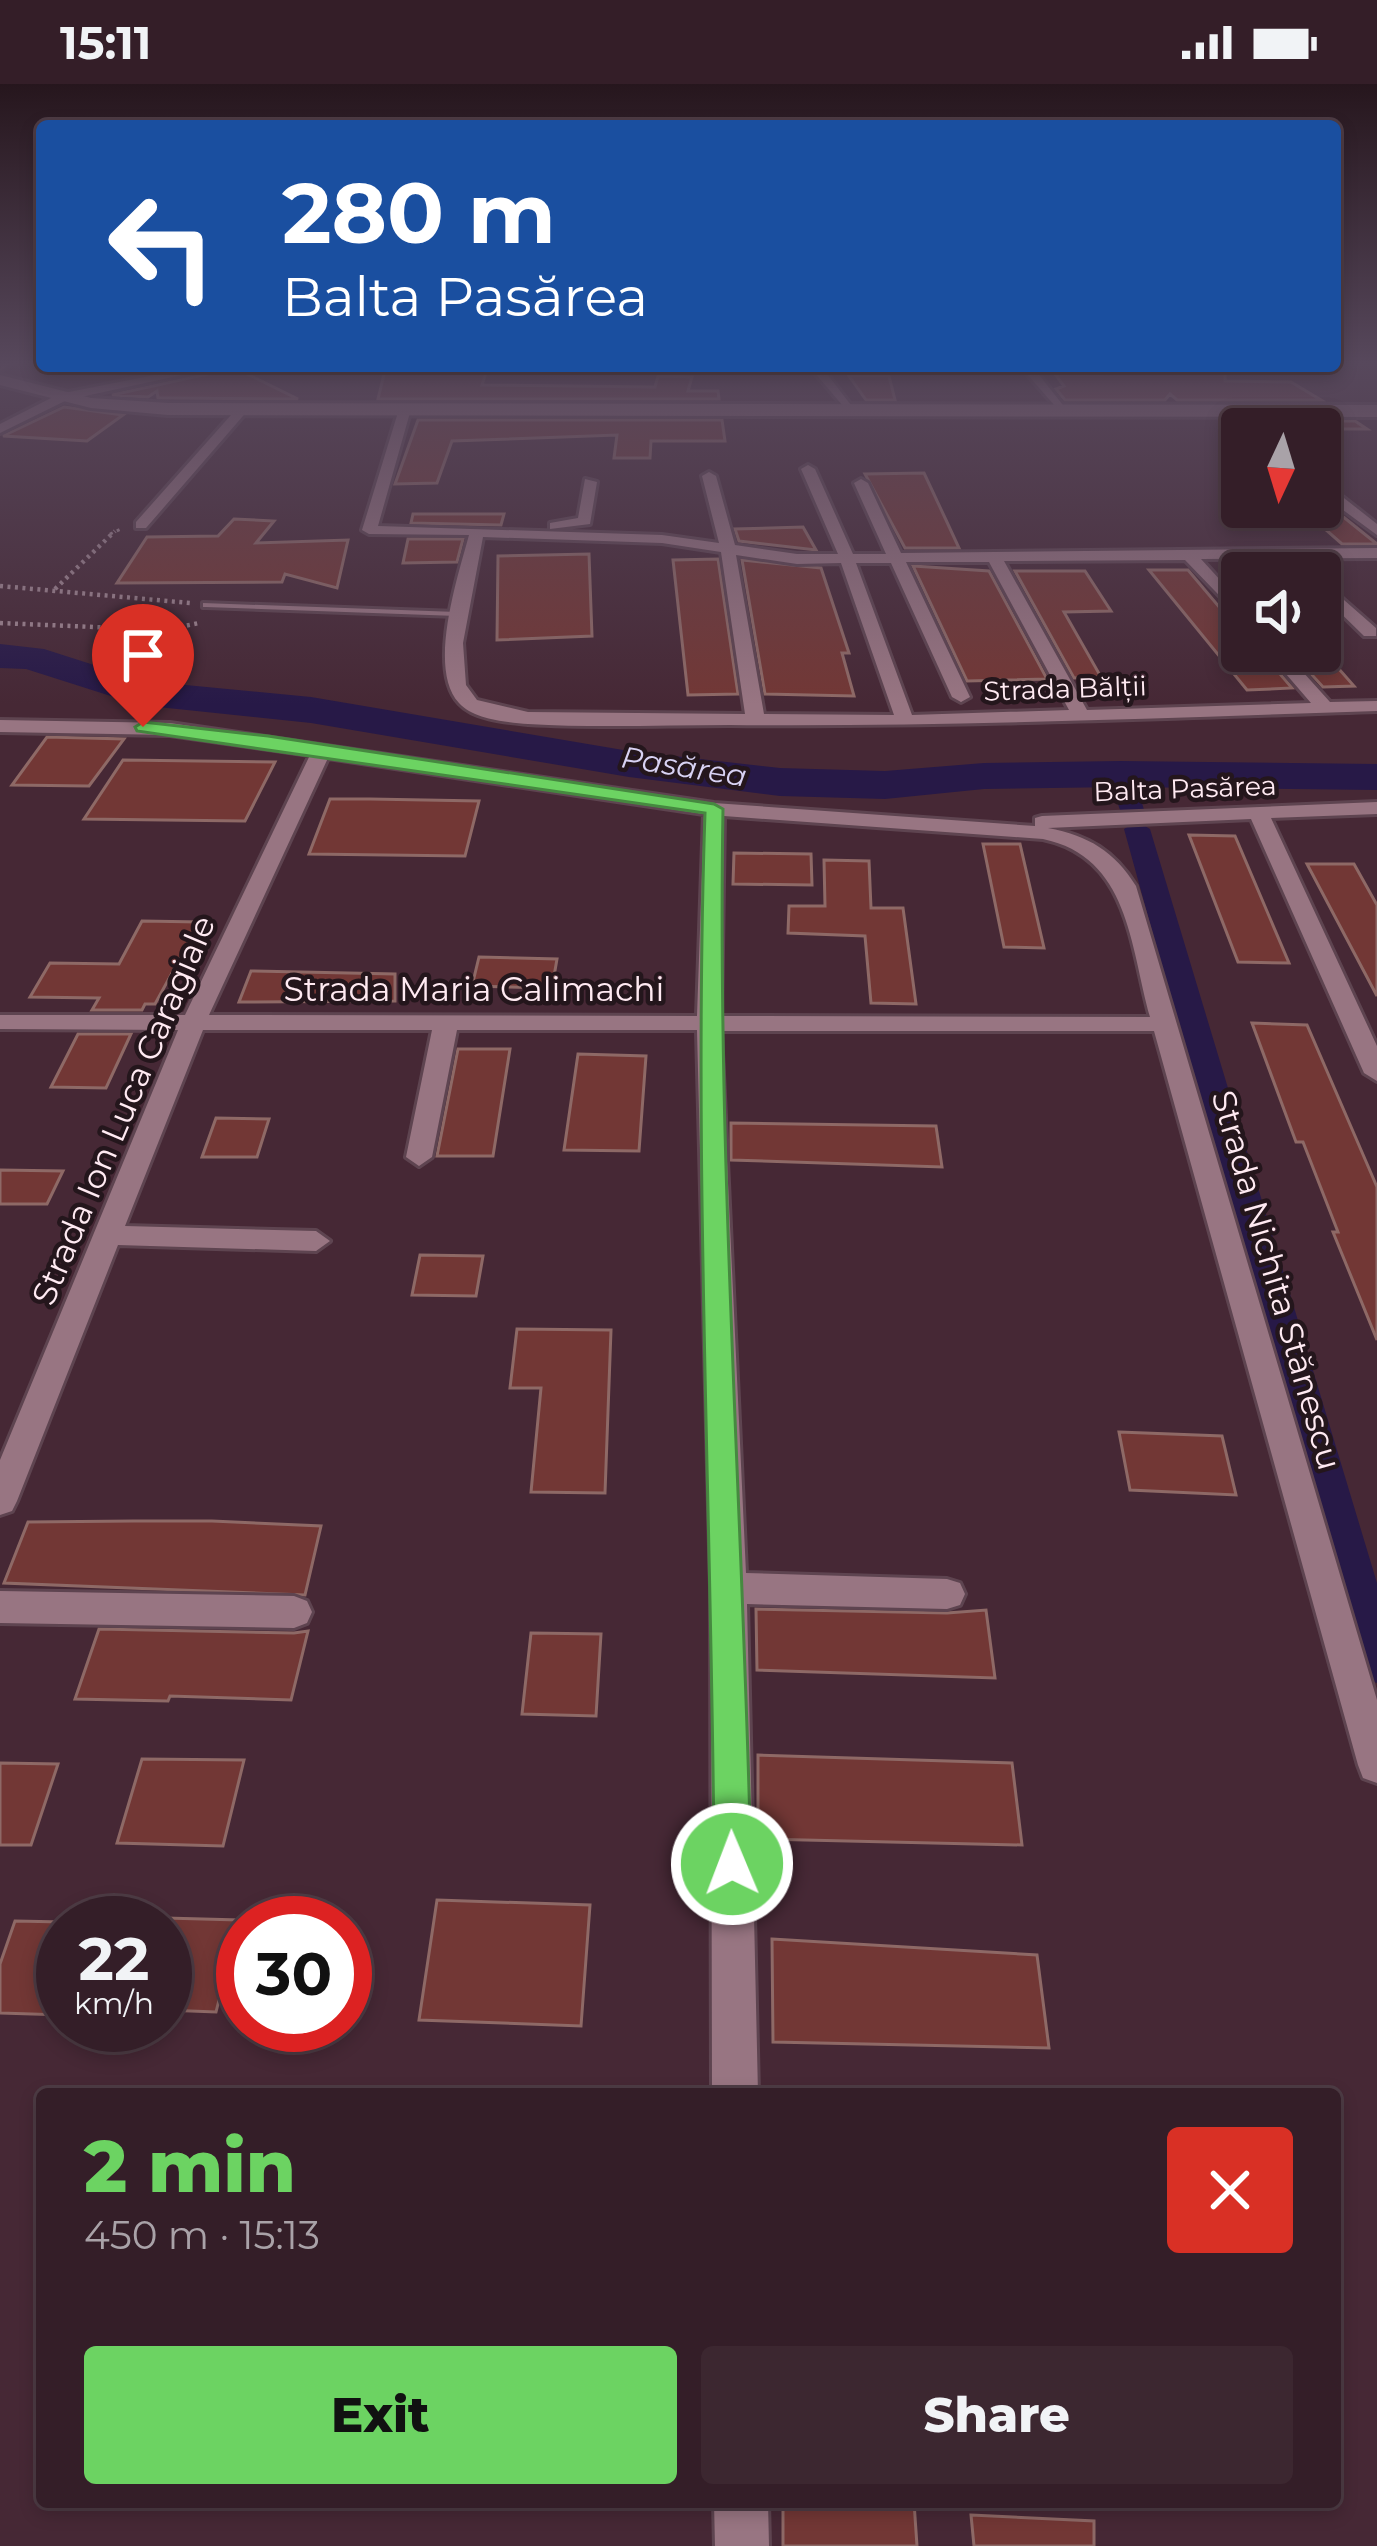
<!DOCTYPE html>
<meta charset="utf-8">
<style>
:root{--surface:#341e28;--page:#3c2730;--text:#f1f3f6;--muted:#a9a2a8;--line:#4e3c45;--accent:#6cd362}
body{margin:0;font-family:Montserrat,sans-serif;background:var(--page);color:var(--text);height:100vh;display:flex;flex-direction:column;font-size:45px;white-space:nowrap}
*{box-sizing:border-box;margin:0}
p{font-size:39px;color:var(--muted)}
.icon{flex:none;width:66px;height:66px;fill:none;stroke:currentColor;stroke-width:2;stroke-linecap:round;stroke-linejoin:round}
.map{position:relative;flex:1;overflow:hidden}
.panel{position:absolute;left:36px;top:2004px;width:1305px;height:420px;display:flex;flex-direction:column;background:var(--surface);border-radius:12px;box-shadow:0 6px 18px #0003,0 0 0 3px var(--line)}
.panel>*{flex:none}
.top-card{position:absolute;left:36px;top:36px;width:1305px;height:252px;border-radius:12px;box-shadow:0 6px 18px #0003,0 0 0 3px var(--line);background:#1a4fa0;color:#fff;overflow:hidden}
.needle{width:78px;rotate:184deg}
.controls{position:absolute;left:1221px;top:324px;display:grid;gap:24px}
.controls a{display:grid;place-items:center;width:120px;height:120px;border-radius:12px;background:var(--surface);box-shadow:0 6px 18px #0003,0 0 0 3px var(--line);font-size:60px}
.speed{position:absolute;left:36px;top:1812px;display:flex;gap:24px;font-size:60px;font-weight:700;text-align:center}
.speed>*{display:grid;place-content:center;width:156px;height:156px;border-radius:50%;background:var(--surface);box-shadow:0 6px 18px #0003,0 0 0 3px var(--line);line-height:1}
.speed small{font-size:30px;font-weight:400}
.speed .limit{border:18px solid #d22;background:#fff;color:#111}
.pin{position:absolute;display:grid;place-items:center;width:102px;height:102px;color:#fff;margin:-123px -51px;border-radius:50% 50% 50% 0;rotate:-45deg;box-shadow:0 0 12px #0007}
.pin .icon{rotate:45deg}
.me{position:absolute;width:132px;margin:-66px;rotate:359deg;stroke-linejoin:round;filter:drop-shadow(0 0 9px #0008)}
.turn{display:flex;align-items:center;gap:42px;height:252px;padding:0 48px;font-size:54px}
.turn .icon{width:156px;height:156px;stroke-width:2.5}
.turn b{display:block;font-size:84px;line-height:102px}
.round{display:grid;place-items:center;flex:none;width:126px;height:126px;border-radius:12px;background:var(--page)}
.head{display:flex;align-items:center;justify-content:space-between;height:204px;padding:0 48px}
h1{font-size:72px;font-weight:800;line-height:90px;color:var(--accent)}
.action{display:flex;gap:24px;margin-top:auto;padding:24px 48px}
.action a{flex:1;height:138px;border-radius:12px;background:var(--accent);color:#111;font-size:48px;font-weight:800;line-height:138px;text-align:center}
.action a+a{background:var(--page);color:var(--text)}
.status{display:flex;justify-content:space-between;align-items:center;height:84px;padding:0 60px;background:var(--surface);direction:ltr}
.status svg{height:33px;fill:currentColor}
.map>svg:first-child{display:block}
.lines{fill:none;stroke-linecap:round;stroke-linejoin:round}
.canal{fill:#271947;fill-rule:evenodd}
.river{fill:#271947;fill-rule:evenodd}
.building{fill:#723735;stroke:#8e6966;stroke-width:3}
.service-casing{stroke:#5e4450;stroke-width:6}
.minor-casing{stroke:#5e4450;stroke-width:6}
.secondary-casing{stroke:#5e4450;stroke-width:6}
.path-far1{stroke:#a08691;stroke-width:3;stroke-dasharray:3 4.5;stroke-linecap:butt}
.path{stroke:#a08691;stroke-width:4.5;stroke-dasharray:3 4.5;stroke-linecap:butt}
.service{fill:#987582;fill-rule:evenodd}
.minor{fill:#987582;fill-rule:evenodd}
.secondary{fill:#987582;fill-rule:evenodd}
.route{fill:#6cd362;stroke:#468940;stroke-width:3}
.labels{text-anchor:middle;stroke-width:9;stroke-linejoin:round;paint-order:stroke}
.far-street-label{font-size:27px;fill:#ffeaf2;stroke:#24161c}
.far-water-label{font-size:30px;font-style:italic;fill:#d8d2f3;stroke:#24161c}
.street-label{font-size:33px;fill:#ffeaf2;stroke:#24161c}
</style>
<div class="status"><b>15:11</b><svg viewBox="0 0 49 12"><path d="M0 12V9h3v3zM5 12V6h3v6zM10 12V3h3v9zM15 12V0h3v12zM26 1h20v11H26zM47 4h2v5h-2z"/></svg></div>
<div class="map">
<svg width="1377" height="2462" viewBox="0 0 1377 2462">
<rect width="100%" height="100%" fill="#462835"/>
<g class="lines">
<path class="canal" d="M1121,682L1134,690L1144,726L1140,732H1122L1108,690Z
M1137,737L1150,745L1377,1499V1599L1360,1593L1353,1578L1124,745Z"/>
<path class="river" d="M0,560L44,565L144,597L311,613L629,667L780,684L885,687L984,679L1121,677L1377,680V706L1121,703L984,705L885,715L780,712L629,693L311,639L139,621L26,585L0,584Z"/>
</g>
<path class="building" d="M386,282H488L482,301L655,303L658,292L692,293L688,307H718L719,315H378Z
M1092,282H1225V297L1291,298L1321,316H1177L1170,310L1165,316H1065L1056,305L1064,302L1055,290H1100Z
M235,284L298,315L166,314H158L157,307L148,313L112,311Z
M849,292H889L895,316H866Z
M64,323L123,331L87,357L3,352Z
M418,336H722L725,357H651L650,374H614L617,351L452,357L437,399L395,400Z
M1248,337H1355L1367,345H1259Z
M924,389L946,436L959,464H905L865,390Z
M1300,423H1331L1377,460H1342Z
M413,430H504L501,441L411,439Z
M234,435L274,437L256,459L348,456L337,504L285,490L282,498L117,499L147,453L218,452Z
M803,443L816,466L739,457L735,445Z
M408,455H463L457,478L403,479Z
M589,470L592,552L497,556L498,472Z
M718,475L738,610L688,611L673,476Z
M742,476L821,484L849,569H842L854,612L765,610Z
M913,482L989,487L1047,595L967,597Z
M1149,486H1188L1242,550V567L1263,570L1292,604L1247,606Z
M1015,487H1085L1111,527L1064,528L1101,593L1074,594Z
M1324,568L1354,602L1323,603L1292,569Z
M47,653L124,655L89,702L12,701Z
M123,676L275,678L245,737L84,735Z
M330,715H370L479,717L465,772L309,770Z
M1189,751L1235,752L1289,879L1238,878Z
M983,760H1020L1044,864L1004,863Z
M734,769L811,770L812,801L733,800Z
M824,776L869,777L871,824H903L916,920L871,919L865,852L788,849L789,822H825Z
M1307,780H1354L1377,821V912Z
M142,837L200,838L155,920H145L142,926H92L99,914L30,913L50,879L119,880Z
M479,873L557,875L552,904L472,902Z
M251,887L395,890V917L239,918Z
M1252,939L1307,941L1377,1103V1256L1333,1148H1338L1303,1058H1296Z
M78,950H131L106,1004L51,1003Z
M458,965H510L493,1072H437Z
M578,970L646,972L639,1067L564,1066Z
M216,1034L269,1035L257,1073H202Z
M731,1039L936,1042L942,1083L731,1076Z
M0,1086L63,1087L47,1120H0Z
M420,1171L483,1172L476,1212L412,1211Z
M517,1245L611,1246L605,1409L531,1408L541,1304H510Z
M1119,1348L1222,1352L1236,1411L1130,1406Z
M133,1437H212L321,1442L305,1511L4,1499L28,1438Z
M756,1525L947,1529L986,1526L995,1594L757,1586Z
M99,1545L294,1549L308,1547L291,1616L170,1612L168,1617L75,1615Z
M531,1549L601,1550L596,1632L522,1630Z
M758,1671L1012,1679L1022,1761L758,1755Z
M142,1675L244,1676L223,1762L117,1759Z
M0,1679L58,1680L31,1761H0Z
M437,1816L590,1821L581,1942L419,1936Z
M165,1834L239,1836L216,1928L165,1926Z
M15,1837L63,1838V1931L0,1929V1880Z
M772,1855L1037,1871L1049,1964L773,1958Z
M783,2418H914L917,2462H783Z
M971,2431L1094,2437V2462H974Z"/>
<g class="lines">
<g class="service-casing">
<path id="service" d="M203,519L457,528L461,530L457,532L206,523H203Z"/>
</g>
<g class="minor-casing">
<path id="minor" d="M3,276H16L0,287Z
M200,282H223L67,316L0,349V340L59,310Z
M809,282H821L857,329H849Z
M1020,282H1032L1070,330H1062Z
M405,321L411,325L378,442L662,451L719,459L702,392L709,388L716,392L735,461L797,470H838L801,385L808,381L815,385L853,470H886L854,399L861,395L868,399L901,469L1377,464V474L1201,475L1242,520V535L1185,476L1004,477L1087,626L1311,619L1266,567H1284L1330,618L1377,617V627C1162,634 942,643 730,641C663,641 595,644 528,640C508,638 474,636 459,619C427,585 458,492 469,451L369,450L362,446L399,325ZM483,453L662,459L721,468L745,630L528,628L477,616L466,601L463,559ZM736,471L797,480L841,479L894,631L764,630ZM906,478H989L1069,626L912,631L856,479H891L952,613L961,618L970,613Z
M239,322L249,325L146,444H136V438Z
M585,395L597,398L590,440L550,445V439L578,434Z
M1320,403H1330L1377,440V451L1320,409Z
M1320,495L1376,544V552H1364L1320,509Z
M0,636L170,639L714,719L1035,742V734L1042,732L1377,718V730L1271,734L1377,962V997L1364,989L1251,735L1048,744C1089,752 1114,767 1136,802L1377,1616V1699L1363,1694L1358,1681L1154,947H721L746,1489L947,1495L960,1499L965,1510L960,1521L947,1525L747,1520L758,2010H712L711,1504L697,946H457L432,1073L419,1082L406,1073L432,946H203L125,1142L316,1147L330,1157L316,1167L118,1161L17,1417L12,1427L0,1431V1376L178,946L0,945V931H185L310,671L170,651L0,648ZM328,674L704,730L697,932L209,931ZM724,732L1043,755C1129,773 1130,861 1150,933L721,932Z
M0,1507L294,1512L307,1517L312,1528L307,1539L294,1544L0,1539Z
M714,2418H768L769,2462H715Z"/>
</g>
<g class="secondary-casing">
<path id="secondary" d="M0,291L91,314L168,319L1377,321V333L168,331L91,324L0,301Z"/>
</g>
<path class="path-far1" d="M110,450L123,444"/>
<path class="path" d="M0,502L190,519
M55,505L115,447
M0,539L165,546L199,539"/>
<use href="#service" class="service"/>
<use href="#minor" class="minor"/>
<use href="#secondary" class="secondary"/>
</g>
<linearGradient id="sky" x2="0" y2="1"><stop stop-color="#26161d"/><stop offset="0.45" stop-color="#57485c"/><stop offset="1" stop-color="#57485c" stop-opacity="0"/></linearGradient>
<rect width="1377" height="620" fill="url(#sky)"/>
<path class="route" d="M143,638L268,652L714,720L723,725C717,1077 743,1428 751,1780L745,1793L732,1798L719,1793L714,1780C712,1430 693,1079 705,729L137,647L135,643Z"/>
<g class="labels">
<g class="far-street-label">
<text transform="translate(1065 605) rotate(-2)" y="9">Strada Bălții</text>
<text transform="translate(1185 705) rotate(-2)" y="9">Balta Pasărea</text>
</g>
<g class="far-water-label">
<text transform="translate(684 683) rotate(9)" y="10">Pasărea</text>
</g>
<g class="street-label">
<text x="474" y="917">Strada Maria Calimachi</text>
<text transform="translate(123 1026) rotate(-67)" y="12">Strada Ion Luca Caragiale</text>
<text transform="translate(1277 1196) rotate(74)" y="12">Strada Nichita Stănescu</text>
</g>
</g>
</svg>
<div class="controls">
<a><svg class="needle" viewBox="-14 -14 28 28"><path d="M0-13l5 13h-10z" fill="#e53935"/><path d="M0 13l5-13h-10z" fill="#a9a2a8"/></svg></a>
<a><svg class="icon" aria-label="sound" viewBox="0 0 24 24"><path d="M4 9h4l5-4v14l-5-4H4zM17 9q2 3 0 6"/></svg></a>
</div>
<div class="speed"><div>22<small>km/h</small></div><div class="limit">30</div></div>
<div class="pin" style="left:143px;top:643px;background:#d93025"><svg class="icon" aria-label="arrive" viewBox="0 0 24 24"><path d="M6 21V4h12l-3 4 3 4H6"/></svg></div>
<svg class="me" style="left:732px;top:1780px" viewBox="-20 -20 40 40"><circle r="17" fill="#6cd362" stroke="#fff" stroke-width="3"/><path d="M0-11L8 9 0 5-8 9z" fill="#fff"/></svg>
<div class="top-card">
<div class="turn"><svg class="icon" aria-label="left" viewBox="0 0 24 24"><path d="M17 20v-9H6M10 6l-5 5 5 5"/></svg><div><b>280 m</b>Balta Pasărea</div></div>
</div>
<section class="panel">
<div class="head"><div><h1>2 min</h1><p>450 m · 15:13</p></div><a class="round" style="background:#d93025;color:#fff"><svg class="icon" aria-label="close" viewBox="0 0 24 24"><path d="M6 6l12 12M18 6L6 18"/></svg></a></div>
<div class="action"><a>Exit</a><a>Share</a></div>
</section>
</div>
